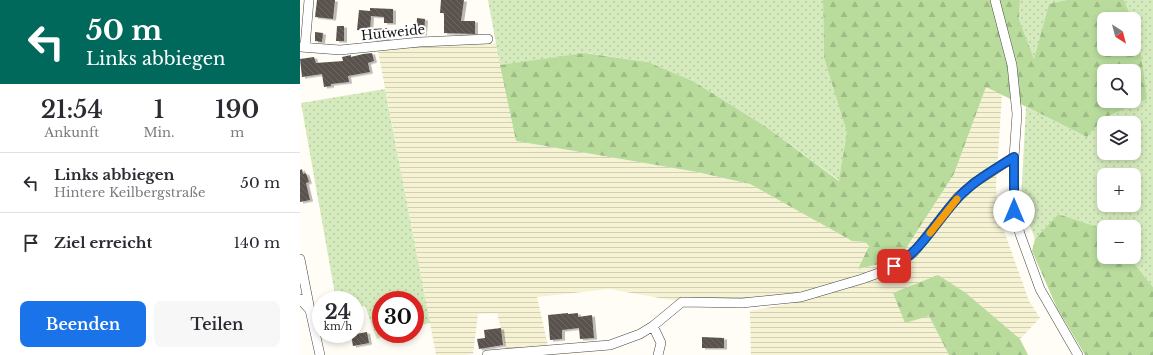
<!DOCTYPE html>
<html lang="de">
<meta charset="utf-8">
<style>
:root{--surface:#fff;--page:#f7f7f7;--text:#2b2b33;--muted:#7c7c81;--line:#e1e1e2;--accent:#1a73e8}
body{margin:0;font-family:"Libre Baskerville",serif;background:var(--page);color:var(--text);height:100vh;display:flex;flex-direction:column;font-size:15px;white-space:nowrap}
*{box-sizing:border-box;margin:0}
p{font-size:13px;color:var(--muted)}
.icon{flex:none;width:22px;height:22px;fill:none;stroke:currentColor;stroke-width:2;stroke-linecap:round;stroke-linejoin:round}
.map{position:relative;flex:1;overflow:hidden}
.panel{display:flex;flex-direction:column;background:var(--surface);width:300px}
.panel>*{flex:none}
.hud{background:#00695c;color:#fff;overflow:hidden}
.needle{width:26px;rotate:144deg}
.buttons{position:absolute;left:797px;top:12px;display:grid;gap:8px}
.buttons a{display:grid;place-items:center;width:44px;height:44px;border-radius:8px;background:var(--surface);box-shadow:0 2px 6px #0003;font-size:20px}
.speed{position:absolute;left:12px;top:291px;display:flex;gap:8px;font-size:20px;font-weight:700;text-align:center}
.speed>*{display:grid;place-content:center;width:52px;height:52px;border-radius:50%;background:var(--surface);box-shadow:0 2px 6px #0003;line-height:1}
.speed small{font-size:10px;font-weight:400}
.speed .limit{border:6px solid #d22;background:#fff;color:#111}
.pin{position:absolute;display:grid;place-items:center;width:34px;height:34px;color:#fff;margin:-17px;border-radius:8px;box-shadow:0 2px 6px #0006}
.me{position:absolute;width:44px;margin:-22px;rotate:0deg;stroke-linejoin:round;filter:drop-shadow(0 0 3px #0008)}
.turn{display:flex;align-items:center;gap:14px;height:84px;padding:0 20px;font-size:18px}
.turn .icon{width:52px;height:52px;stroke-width:2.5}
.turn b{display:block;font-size:28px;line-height:34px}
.eta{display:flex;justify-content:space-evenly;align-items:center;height:68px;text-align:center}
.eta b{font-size:24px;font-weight:600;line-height:28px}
.action{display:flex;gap:8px;margin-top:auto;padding:8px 20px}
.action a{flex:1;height:46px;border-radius:8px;background:var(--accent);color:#fff;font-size:16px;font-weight:600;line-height:46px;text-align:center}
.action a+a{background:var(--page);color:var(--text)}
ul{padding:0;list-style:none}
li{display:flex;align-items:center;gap:12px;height:60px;padding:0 20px;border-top:1px solid var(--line)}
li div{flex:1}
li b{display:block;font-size:15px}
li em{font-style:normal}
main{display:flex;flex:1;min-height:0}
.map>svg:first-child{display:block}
.farmland{fill:url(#farmland-rules)}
.grass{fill:url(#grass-dots);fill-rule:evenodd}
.forest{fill:url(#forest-firs);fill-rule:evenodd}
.building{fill:url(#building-back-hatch);filter:url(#shadow)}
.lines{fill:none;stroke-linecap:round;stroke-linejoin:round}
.minor-casing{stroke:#444;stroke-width:10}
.minor{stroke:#fff;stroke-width:9}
.route-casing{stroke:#114b97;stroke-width:10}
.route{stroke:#1a73e8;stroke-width:7}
.slow{stroke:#f59e0b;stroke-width:7}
.labels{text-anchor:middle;stroke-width:4;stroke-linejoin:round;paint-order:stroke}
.street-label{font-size:13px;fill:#111;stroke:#fff}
</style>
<main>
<section class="panel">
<div class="hud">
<div class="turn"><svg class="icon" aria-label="left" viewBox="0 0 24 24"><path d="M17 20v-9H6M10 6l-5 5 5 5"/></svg><div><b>50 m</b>Links abbiegen</div></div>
</div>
<div class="eta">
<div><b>21:54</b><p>Ankunft</p></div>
<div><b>1</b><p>Min.</p></div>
<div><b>190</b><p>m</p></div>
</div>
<ul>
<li><svg class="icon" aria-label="left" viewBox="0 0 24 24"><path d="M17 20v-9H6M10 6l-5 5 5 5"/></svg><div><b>Links abbiegen</b><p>Hintere Keilbergstraße</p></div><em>50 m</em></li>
<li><svg class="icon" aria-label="arrive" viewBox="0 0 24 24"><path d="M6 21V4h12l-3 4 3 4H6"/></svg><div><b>Ziel erreicht</b></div><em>140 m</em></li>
</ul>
<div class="action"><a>Beenden</a><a>Teilen</a></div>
</section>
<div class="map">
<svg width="853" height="355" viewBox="0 0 853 355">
<defs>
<pattern id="farmland-rules" width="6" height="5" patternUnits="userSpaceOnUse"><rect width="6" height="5" fill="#f6f3d4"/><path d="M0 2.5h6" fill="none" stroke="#d2cfb5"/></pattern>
<pattern id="grass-dots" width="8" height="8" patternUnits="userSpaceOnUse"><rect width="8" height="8" fill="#d5ebbd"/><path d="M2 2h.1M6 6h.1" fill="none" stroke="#b6c8a1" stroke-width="1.8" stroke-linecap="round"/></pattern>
<pattern id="forest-firs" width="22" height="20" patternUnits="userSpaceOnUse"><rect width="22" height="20" fill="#b9dc9c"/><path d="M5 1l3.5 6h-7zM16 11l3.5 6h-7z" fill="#9ebc85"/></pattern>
<pattern id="building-back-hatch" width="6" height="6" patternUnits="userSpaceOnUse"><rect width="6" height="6" fill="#5a524d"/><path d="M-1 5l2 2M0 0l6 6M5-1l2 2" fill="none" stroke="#6d6662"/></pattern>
<filter id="shadow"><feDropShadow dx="3" dy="1.5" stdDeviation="0" flood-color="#0004"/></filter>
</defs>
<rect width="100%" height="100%" fill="#fffdf5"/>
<path class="farmland" d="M196,43L216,141L397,172L450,184L552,241L565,242L569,246L558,269L584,263L603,253L654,174L686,87L702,95L696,184L697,211L729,301L740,318L720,339L666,293L629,316L649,355H451L450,311L512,299L556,282L501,297L382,302L309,289L237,297L248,346L206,349L197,313L178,314L173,354L164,355H136L77,46Z"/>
<path class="grass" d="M188,0H523L524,58L548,132L540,181L465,126L393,81L348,62L288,53L200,65Z
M720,0H767L749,5L734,60L719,19Z
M824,0H853V287L829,257H834V227H804V229L758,214L735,239L721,201L726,107L787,137L804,118L846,99L838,33L834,24V19H832ZM804,123H834V153H804ZM804,175H834V205H804Z
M85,89L130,323L115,327V300H81V334H92L77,339L65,306L55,308V300H36L1,103Z"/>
<path class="forest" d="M523,0H720L719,19L734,59L749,4L767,0H824L832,19H804V49H834V24L838,33L847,99L804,118L787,137L686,87L654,174L603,253L584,263L558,269L569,246L565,242L552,241L450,184L397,172L216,141L200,65L285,53L348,62L393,81L465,126L539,181L547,132L524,58ZM804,71H834V101H804Z
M758,214L804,229V257H829L853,287V355H785L757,308L732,251L735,239Z
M638,275L666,293L720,339L728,355H649L629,316L605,323L593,293Z"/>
<path class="building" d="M17,0H35L33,19L15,17Z
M141,0H164L161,21H175V34L144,33V13H140Z
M70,8L93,9V23H84V17L71,16L70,31L57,30L59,10L70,11Z
M117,18L125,19L124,34L116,33Z
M37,26H44V41H36Z
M87,28L88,39L73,40L72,29Z
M15,32L23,33L22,42L15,41Z
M72,53L74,61L68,63L70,72L48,76L49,82L31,84V86L24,87L22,74L2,77L0,59L14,57L16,63L43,61L42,57L51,55V57L63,54Z
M2,169L3,174L6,173L9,182L6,183L10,200L0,202V170Z
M268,313V314L278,313V317L292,315L294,338L280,339L279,328L262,330V339L250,340L248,315Z
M201,328L203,345L179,349L177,339L185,338L184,330Z
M67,332L69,343L53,346L51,335Z
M402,337L424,338V348H402Z"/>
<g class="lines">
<g class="minor-casing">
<path id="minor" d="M695,0L712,65L717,114L714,157V211L720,234L740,289L778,355
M0,47L40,50L120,42L188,39
M5,47L9,0
M0,259L10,310
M0,299L10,310L20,355
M353,326L361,343L358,355
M187,355L310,345L340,334L353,326L382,302L442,303L501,297L562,279L587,270L602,261L614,252L657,198L674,183L714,157"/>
</g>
<use href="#minor" class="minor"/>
</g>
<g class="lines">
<g class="route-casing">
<path id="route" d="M594,266C622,251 636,221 657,199C673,181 694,170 714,157V211"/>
</g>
<use href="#route" class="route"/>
<path class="slow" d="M630,233L657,199"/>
</g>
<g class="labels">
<g class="street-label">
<text transform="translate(93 32) rotate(-6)" y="5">Hutweide</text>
</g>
</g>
</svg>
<div class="buttons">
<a><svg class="needle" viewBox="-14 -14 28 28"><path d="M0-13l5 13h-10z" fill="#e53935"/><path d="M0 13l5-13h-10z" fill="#7c7c81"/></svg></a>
<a><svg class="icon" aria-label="search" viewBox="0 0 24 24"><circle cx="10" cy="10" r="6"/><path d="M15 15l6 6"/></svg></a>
<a><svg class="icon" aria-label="layers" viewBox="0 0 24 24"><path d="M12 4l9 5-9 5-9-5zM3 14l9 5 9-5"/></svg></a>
<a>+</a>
<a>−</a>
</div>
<div class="speed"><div>24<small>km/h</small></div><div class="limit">30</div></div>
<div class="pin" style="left:594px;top:266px;background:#d93025"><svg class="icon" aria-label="arrive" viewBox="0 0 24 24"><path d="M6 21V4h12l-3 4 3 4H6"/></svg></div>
<svg class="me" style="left:714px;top:211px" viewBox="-20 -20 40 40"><circle r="19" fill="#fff"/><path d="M0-13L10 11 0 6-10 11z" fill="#1a73e8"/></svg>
</div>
</main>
